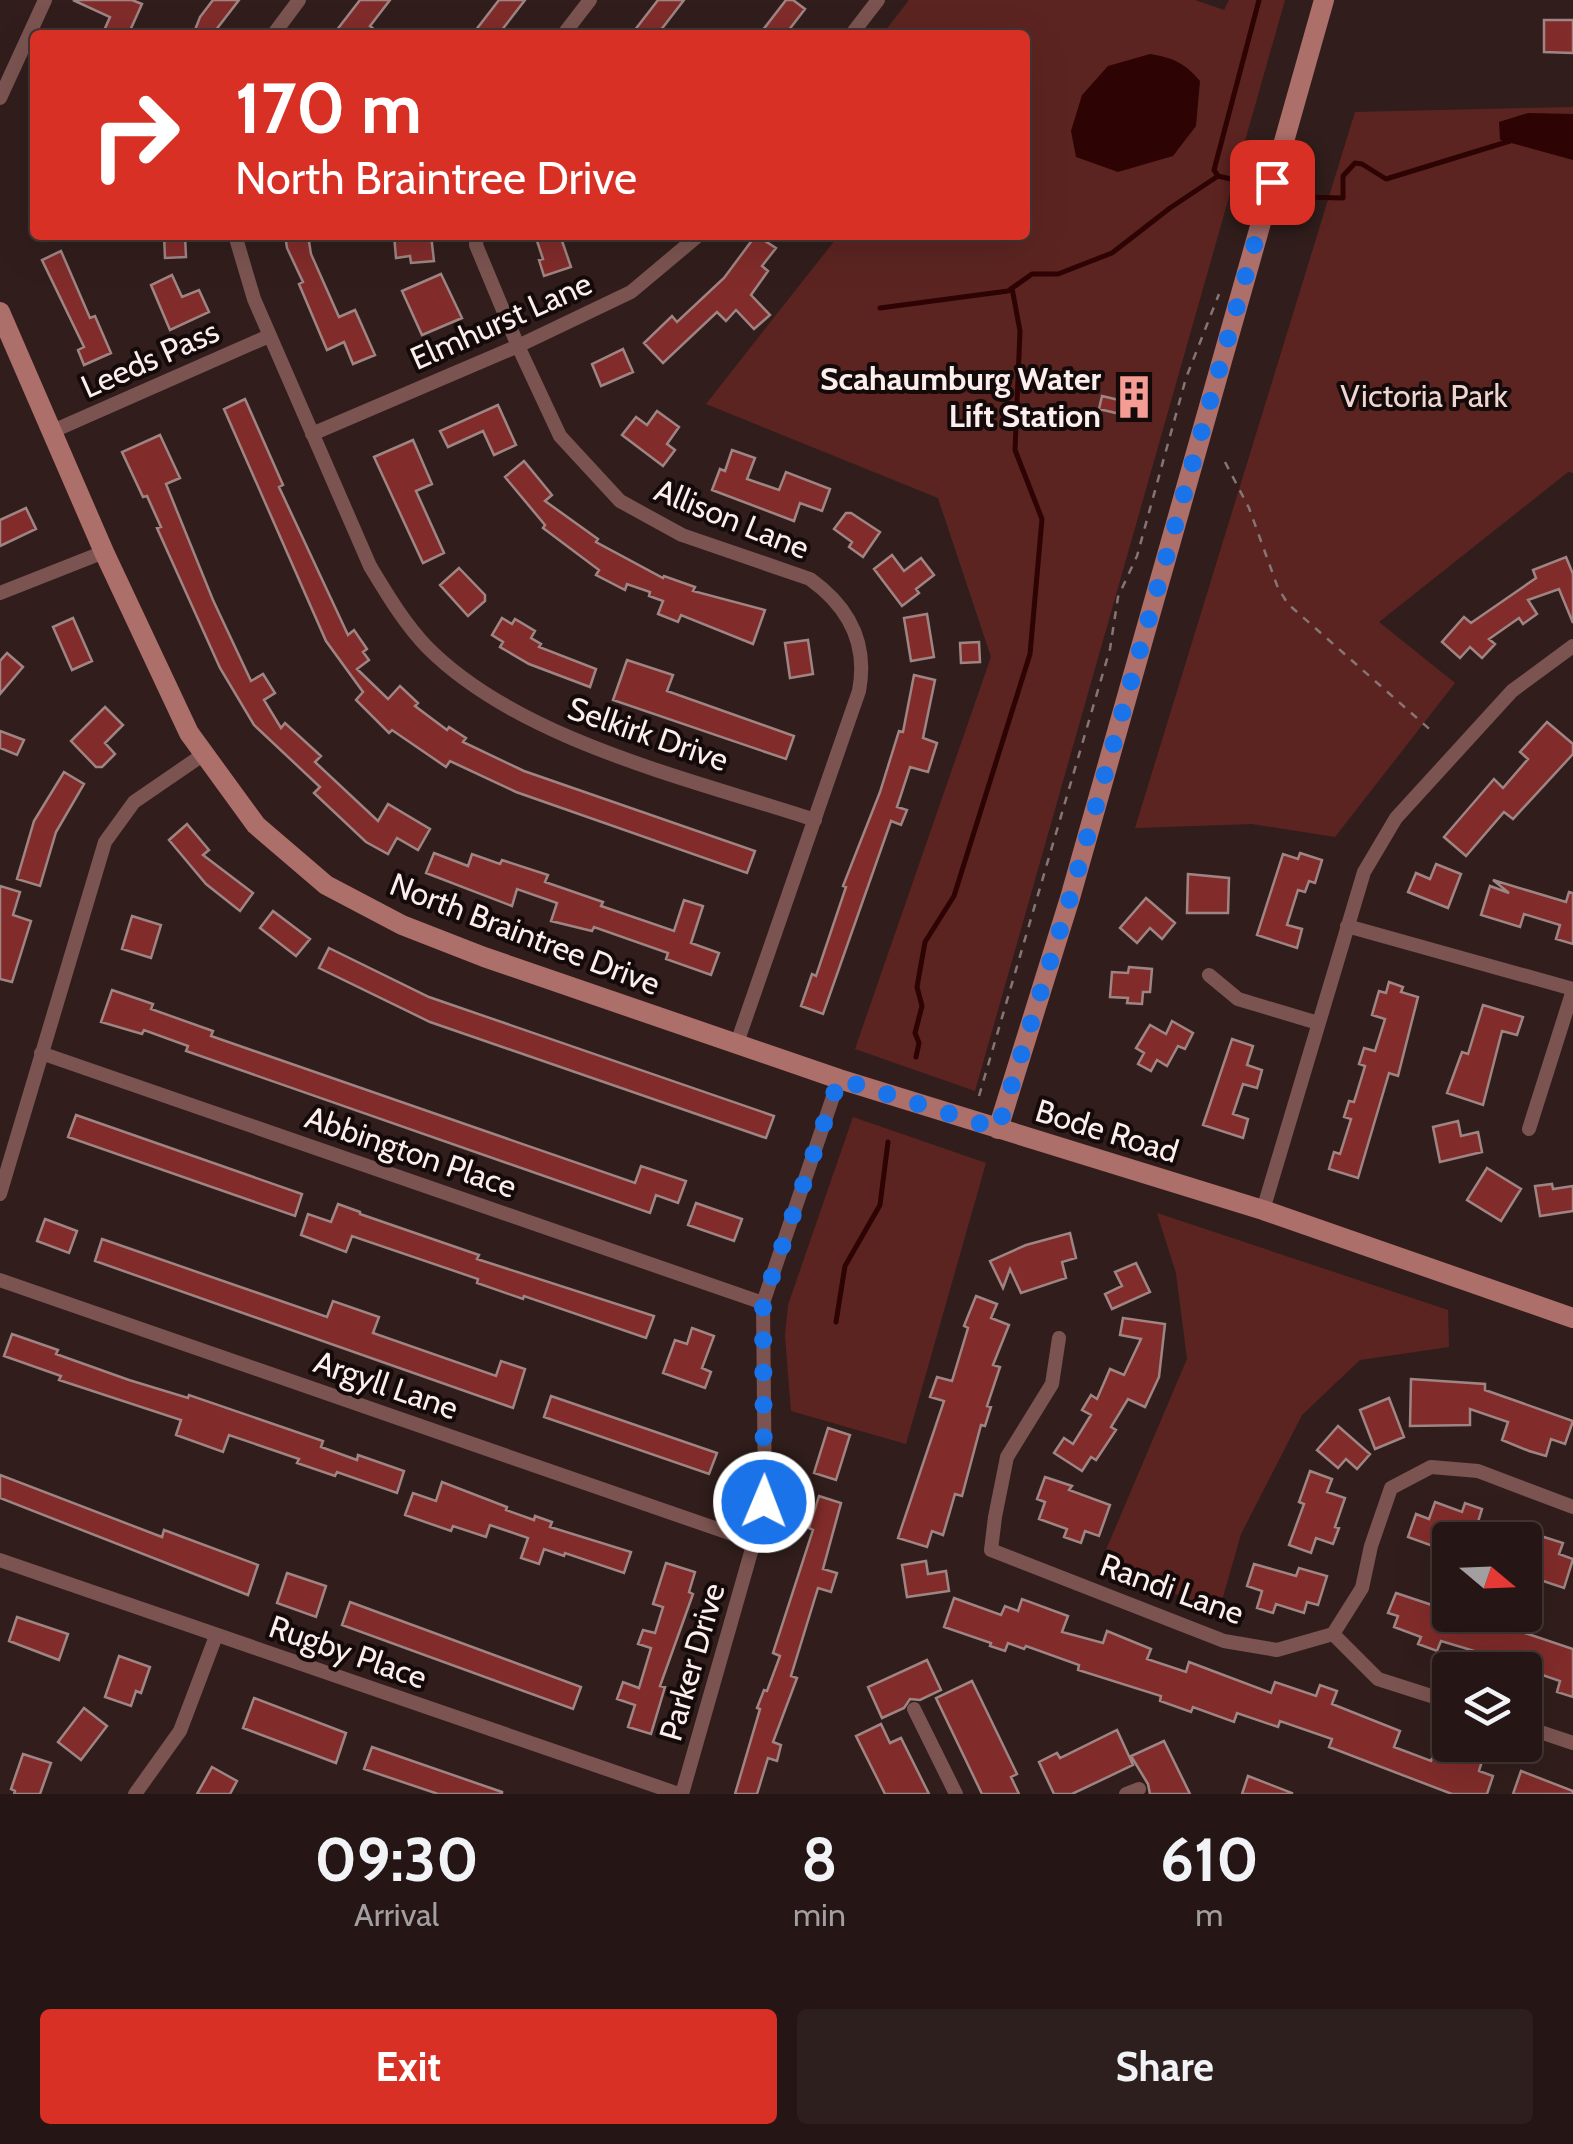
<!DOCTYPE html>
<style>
:root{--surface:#251615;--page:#2d1f1e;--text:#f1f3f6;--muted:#a39fa0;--line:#423534;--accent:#d93025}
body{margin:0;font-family:Cabin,sans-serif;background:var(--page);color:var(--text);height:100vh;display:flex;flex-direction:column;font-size:38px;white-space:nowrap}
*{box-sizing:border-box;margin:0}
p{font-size:32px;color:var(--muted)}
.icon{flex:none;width:55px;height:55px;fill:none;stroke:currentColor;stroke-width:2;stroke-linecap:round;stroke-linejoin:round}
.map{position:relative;height:1794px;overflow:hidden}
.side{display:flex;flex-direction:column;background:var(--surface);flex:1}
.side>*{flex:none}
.top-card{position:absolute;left:30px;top:30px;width:1000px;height:210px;border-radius:10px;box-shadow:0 10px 40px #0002,0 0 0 2px var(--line);background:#d93025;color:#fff;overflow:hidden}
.needle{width:65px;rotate:109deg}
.tools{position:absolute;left:1432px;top:1522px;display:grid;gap:20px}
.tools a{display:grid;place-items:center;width:110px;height:110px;border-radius:10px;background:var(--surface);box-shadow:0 10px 40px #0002,0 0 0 2px var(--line);font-size:50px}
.pin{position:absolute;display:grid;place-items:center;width:85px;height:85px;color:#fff;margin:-42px;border-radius:20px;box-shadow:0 5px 15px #0006}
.me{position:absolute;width:110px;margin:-55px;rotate:1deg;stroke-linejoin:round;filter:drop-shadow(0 0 8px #0008)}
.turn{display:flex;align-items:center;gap:35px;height:210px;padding:0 40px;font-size:45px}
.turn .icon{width:130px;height:130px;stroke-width:2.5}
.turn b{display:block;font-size:70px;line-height:85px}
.eta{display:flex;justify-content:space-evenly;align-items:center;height:170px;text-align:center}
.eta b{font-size:60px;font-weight:700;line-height:70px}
.cta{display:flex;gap:20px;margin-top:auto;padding:20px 40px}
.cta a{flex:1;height:115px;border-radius:10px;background:var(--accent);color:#fff;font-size:40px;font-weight:700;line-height:115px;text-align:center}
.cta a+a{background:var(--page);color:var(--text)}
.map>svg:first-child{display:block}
.green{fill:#5c2421}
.water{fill:#2e0304}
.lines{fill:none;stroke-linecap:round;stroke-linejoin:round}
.stream{stroke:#2e0304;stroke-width:5}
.building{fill:#812c2a;stroke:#9e8583;stroke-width:2.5}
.path{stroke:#867574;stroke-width:2.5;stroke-dasharray:8 8;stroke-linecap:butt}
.street{stroke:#7b5451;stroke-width:14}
.secondary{stroke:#ad6f6a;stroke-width:20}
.route{stroke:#1a73e8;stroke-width:18;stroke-dasharray:0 32.4}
.labels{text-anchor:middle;stroke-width:8;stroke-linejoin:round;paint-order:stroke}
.street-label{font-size:32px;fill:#fceeed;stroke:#130a09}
.poi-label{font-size:32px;font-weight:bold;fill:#fceeed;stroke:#130a09;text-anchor:end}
.park-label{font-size:32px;fill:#efd5d2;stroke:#130a09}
</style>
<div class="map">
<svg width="1573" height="1794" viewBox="0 0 1573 1794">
<rect width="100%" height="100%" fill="#311e1c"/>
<path class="green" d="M909,0H1195L1224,10L1229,0H1285L975,1091L855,1049L991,657L938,498L706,404L839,235H1025V35H882Z
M1573,107V473L1568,472L1379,622L1455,683L1335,837L1252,824L1135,828L1355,112Z
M853,1117L986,1163L906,1444L791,1411L785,1336L788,1305Z
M1157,1213L1448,1310L1449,1347L1360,1360L1302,1415L1241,1534L1219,1611L1100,1564L1187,1359L1176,1273Z"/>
<path class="water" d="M1150,54C1173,58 1184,62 1200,81L1196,126L1173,156L1118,172L1076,157L1071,131L1082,95L1108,66Z
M1528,113L1573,114V160L1500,140L1499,122Z"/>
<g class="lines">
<path class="stream" d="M1235,180L1218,176L1214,170L1259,0
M1301,197L1343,198V176L1355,163L1362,164L1386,179L1510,141
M880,308L1008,291L1032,274H1058L1112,253L1170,208L1218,176
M916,1057L919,1043L915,1033L922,1006L917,987L925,942L954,896L1030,654L1042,519L1015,450L1020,331L1012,288
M836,1322L845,1266L880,1205L888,1142"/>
</g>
<path class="building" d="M73,0H132L142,4L128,35H102L110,17Z
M213,0H239L212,35H193L200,17Z
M360,0H390L370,26L381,35H333Z
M499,0H525L498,35H472Z
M658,0H684L657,35H631Z
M786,0H793L805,9L785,35H759Z
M1544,20H1573V53L1544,52Z
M164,235H185L186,257L165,258Z
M285,235H308L311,254L339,317L355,310L375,355L353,364L344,342L327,350L299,284L303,282L287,248Z
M394,235H431L434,261L411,263L410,256L396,258Z
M535,235H560L571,267L544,276L539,260L543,259Z
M756,235L776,248L762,266L768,271L751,295L770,315L754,329L736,310L726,321L717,312L663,363L644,343L672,316L677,322L724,278Z
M61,251L90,318L95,316L111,353L84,365L78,350L84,347L42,260Z
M441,274L462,318L422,335L402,291Z
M172,275L182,297L199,290L209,312L170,330L151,285Z
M623,349L633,372L601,386L592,364Z
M1102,396L1123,401L1120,414L1099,409Z
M245,399L283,485L279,487L348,635L354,630L367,649L363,652L369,660L357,669L388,699L400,686L418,703L415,706L447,730L449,727L466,738L463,742L524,771L755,851L747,873L516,792L450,761L446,767L392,730L389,733L356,700L363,692L326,641L224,409Z
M498,405L516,445L494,455L483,431L448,447L440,431Z
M657,411L679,427L667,444L675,450L663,466L622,435L636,417L647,425Z
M160,435L180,478L166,484L213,600L251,681L263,674L275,693L264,700L281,728L285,723L321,756L315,762L378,821L388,804L430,829L418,850L397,838L388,854L366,842L314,793L320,787L254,725L220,668L157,528L161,527L147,496L143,497L122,452Z
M413,440L432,484L416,491L444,553L423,563L374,457Z
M732,450L755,458L747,479L779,490L786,472L830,489L822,511L800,503L794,521L712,490L720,469L725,471Z
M524,461L552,495L545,501L598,539L596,542L663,578L664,576L695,587L693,591L765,610L753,644L681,615L678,622L658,614L663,601L649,596L650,592L627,584L625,590L596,575L599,570L543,528L545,525L505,477Z
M26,508L36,529L0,546V520Z
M846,513H851L880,532L863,557L849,547L852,542L834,529Z
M892,555L904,571L921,558L934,575L916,589L919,593L902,606L874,569Z
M1566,557L1573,574V623L1559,589L1528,600L1537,614L1523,624L1519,618L1489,639L1495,644L1482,658L1470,647L1460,658L1442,642L1464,617L1471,623L1536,578L1533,570Z
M459,568L485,595V601L468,616L440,585Z
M927,614L934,657L911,661L904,618Z
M73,618L92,661L72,670L53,627Z
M502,618L512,624L515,619L535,631L531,638L541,644L539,647L596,669L590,687L529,664L500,647L503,642L492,635Z
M808,640L813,674L790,678L785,643Z
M979,642L980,662L961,663L960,643Z
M7,653L23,667L0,694V661Z
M627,660L673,675L667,691L794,736L786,759L613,700Z
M914,675L935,680L923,738L937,743L928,772L910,767L897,807L907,810L901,825L891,821L823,1014L801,1006L812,974L816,976L846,887L843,886L880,792L899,731L903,732Z
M105,707L123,725L105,743L115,754L102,767H96L71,741Z
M1547,722L1573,744V754L1513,819L1504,812L1466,856L1444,837L1494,779L1503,788L1528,759L1520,752Z
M0,731L24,740L17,755L0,748Z
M64,772L84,784L56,832L40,886L17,879L34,821Z
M187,824L209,850L203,855L253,893L240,911L206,884L169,840Z
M434,853L468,866L472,854L500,864L502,860L548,875L545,882L603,902L601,906L674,931L684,900L703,906L691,943L719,953L711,975L666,959L668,953L594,927L592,931L551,921L557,903L517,889L512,906L426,873Z
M1300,853L1322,860L1315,883L1309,881L1305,892L1298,890L1287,925L1302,929L1297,948L1257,935L1283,854L1298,859Z
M1436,864L1461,874L1448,908L1408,892L1416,873L1430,879Z
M1188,874L1229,878L1228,913H1187Z
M1493,880L1566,902L1569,892L1573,893V944L1556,939L1560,925L1524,914L1520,927L1481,915L1490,886L1509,893Z
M0,886L20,892L13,915L31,921L12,982L0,979Z
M1146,898L1175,923L1162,939L1150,928L1137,943L1120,928Z
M273,911L310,939L296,956L260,928Z
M132,916L161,925L151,958L122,949Z
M329,948L429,997L774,1116L766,1138L430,1022L319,968Z
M1129,967L1152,969L1150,992H1143L1142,1004L1127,1003L1128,998L1110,997L1112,972L1128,973Z
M1389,982L1403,987L1401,992L1418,997L1398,1076L1389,1073L1358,1178L1329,1169L1334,1152L1340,1154L1351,1119L1344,1117L1349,1101L1354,1102L1365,1066L1359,1064L1364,1048L1375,1051L1385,1019L1372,1015L1379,991L1386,993Z
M112,990L153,1004L151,1009L213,1031L211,1036L635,1183L641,1166L686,1181L678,1203L656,1195L650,1213L186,1051L188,1046L144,1030L142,1034L101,1022Z
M1483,1005L1523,1017L1517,1035L1502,1031L1483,1105L1447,1093L1462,1052L1468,1054Z
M1172,1021L1193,1033L1185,1049L1178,1046L1167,1066L1157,1060L1151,1071L1138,1064L1144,1053L1136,1048L1150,1025L1166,1034Z
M1232,1039L1253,1046L1247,1065L1262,1070L1257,1088L1243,1084L1233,1114L1248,1119L1243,1138L1203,1125Z
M76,1115L302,1194L295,1216L68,1137Z
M1458,1121L1461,1136L1478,1132L1482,1152L1440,1162L1433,1127Z
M1487,1168L1521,1189L1501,1221L1467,1200Z
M1552,1184L1553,1189L1573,1186V1211L1540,1216L1535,1186Z
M696,1203L742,1219L734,1241L688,1225Z
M338,1204L360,1212V1214L479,1255L477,1259L654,1316L646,1338L524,1296L523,1299L477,1283L478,1279L352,1236L346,1252L301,1235L308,1214L331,1222Z
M45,1219L77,1231L69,1253L37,1241Z
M1070,1233L1076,1258L1062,1262L1066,1278L1021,1293L1010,1269L1003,1288L990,1261L1026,1245Z
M102,1239L327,1317L333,1301L379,1317L373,1333L496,1376L501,1361L525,1369L513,1408L95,1261Z
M1136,1263L1150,1292L1112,1309L1105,1294L1122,1286L1115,1272Z
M976,1296L997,1304L991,1318L1009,1325L993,1365L1000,1367L987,1406L991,1407L985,1426L981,1425L962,1496L955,1494L943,1535L932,1531L927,1547L898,1538L944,1401L930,1397L937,1377L952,1381L968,1328L964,1326Z
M1123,1318L1165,1324L1159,1377L1145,1407L1128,1399L1111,1427L1116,1430L1096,1460L1091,1457L1082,1471L1054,1453L1064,1438L1073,1444L1091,1415L1082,1410L1091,1395L1097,1399L1110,1369L1124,1375L1141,1339L1120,1335Z
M692,1328L714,1336L702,1368L711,1372L705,1388L663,1373L675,1340L687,1344Z
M12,1334L58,1350L56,1354L129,1380L188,1398L189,1395L323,1441L321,1447L357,1460L358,1455L404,1471L397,1493L337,1472L335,1476L297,1463L299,1459L229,1435L223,1452L176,1435L181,1420L59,1380L61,1376L4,1356Z
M1411,1379L1485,1384V1390L1573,1421L1565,1444L1551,1439L1546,1456L1529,1451L1502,1440L1508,1422L1470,1409V1425L1410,1426Z
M551,1396L717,1453L709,1474L544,1417Z
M1389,1398L1404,1437L1375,1449L1360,1410Z
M1338,1426L1370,1454L1357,1469L1346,1459L1338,1468L1317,1450Z
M828,1428L850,1435L836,1480L814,1473Z
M1310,1471L1332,1479L1327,1492L1345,1498L1335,1527L1339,1528L1333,1544L1316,1538L1311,1553L1289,1545L1304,1504L1299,1502Z
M0,1475L162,1537L164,1530L258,1565L248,1595L0,1498Z
M1045,1477L1072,1486L1069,1490L1110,1505L1099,1536L1085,1531L1081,1543L1064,1537L1067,1529L1039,1519L1045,1502L1037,1499Z
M442,1482L507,1507L506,1510L534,1520L535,1516L552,1522L550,1527L631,1552L624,1573L565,1553L564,1556L544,1549L539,1564L521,1558L528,1538L490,1525L486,1537L453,1526L451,1531L405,1515L413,1493L436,1501Z
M819,1496L841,1503L823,1569L837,1573L831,1592L818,1588L791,1676L797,1678L773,1742L781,1745L777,1761L768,1758L757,1794H735L760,1709L757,1708L764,1690L767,1691L780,1656L773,1653L813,1530L809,1528Z
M1435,1502L1462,1512L1465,1503L1482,1509L1478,1522L1525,1537V1531L1563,1543L1559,1554L1573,1559L1564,1588L1525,1575V1540H1441L1438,1548L1408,1537L1416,1514L1429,1519Z
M926,1561L928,1574L946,1571L949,1591L907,1597L902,1565Z
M666,1563L695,1572L689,1592L693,1594L660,1686L665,1687L651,1734L628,1727L635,1705L617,1699L623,1682L639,1688L651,1648L638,1644L643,1630L655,1633L663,1607L653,1604Z
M1254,1564L1296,1576L1299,1568L1327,1576L1318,1605L1307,1602L1304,1613L1276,1604L1273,1613L1257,1608L1262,1591L1247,1586Z
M287,1573L326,1586L316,1617L277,1603Z
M1396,1593L1450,1611V1615L1473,1619L1474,1616L1573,1649V1697L1557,1692L1560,1681L1528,1670H1490L1474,1665L1478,1652L1441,1641L1437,1651L1418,1644L1421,1637L1394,1627L1398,1616L1388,1613Z
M954,1598L1001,1615L1005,1606L1018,1611L1022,1599L1068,1616L1062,1632L1103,1643L1107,1631L1151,1649L1147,1659L1186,1672L1189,1662L1271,1693L1275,1682L1316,1696L1320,1685L1337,1691L1332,1704L1400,1731L1394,1747L1431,1761L1437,1744L1482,1761L1479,1771L1493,1776L1487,1794H1452L1329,1747L1332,1739L1280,1721L1278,1727L1237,1713L1234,1722L1193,1707L1191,1712L1160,1701L1161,1696L1078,1670L1079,1665L1026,1646L1024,1649L1008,1643L1005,1651L990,1646L991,1643L944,1627Z
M350,1602L581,1687L573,1709L342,1625Z
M17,1617L68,1634L59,1660L9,1641Z
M119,1656L150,1667L141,1693L136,1691L131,1706L105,1697Z
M927,1660L941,1690L920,1700L910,1699L904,1708L882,1718L868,1687Z
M972,1681L1017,1774L1011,1777L1019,1794H982L936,1698Z
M254,1698L346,1733L336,1763L243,1728Z
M84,1708L107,1726L81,1760L58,1742Z
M881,1724L890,1743L901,1738L929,1794H885L856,1736Z
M1117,1730L1133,1765L1072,1794H1054L1039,1762L1057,1753L1060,1758Z
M1164,1741L1190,1794H1150L1148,1784L1131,1756Z
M372,1747L502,1792V1794H438L364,1769Z
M23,1754L51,1763L40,1794H14L15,1791L11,1789Z
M212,1767L237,1781L230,1794H197Z
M1521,1771L1573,1791V1794H1513Z
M1248,1776L1292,1793V1794H1242Z"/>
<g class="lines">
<path class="path" d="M1225,462L1249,508L1278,588L1288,604L1435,734
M979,1096L1110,649L1118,597L1137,556L1186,378L1219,294"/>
<path class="street" d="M273,35L299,0
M563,35L590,0
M851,35L878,0
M0,98L45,0
M235,235L254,299L370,566C387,594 404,623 427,647C520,741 691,779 815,820
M477,235L476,245L518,346L560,436L620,501L682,535L810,579C849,607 868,644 859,691L737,1043
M53,431L269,336
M312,434L518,346L631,292L699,235
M0,593L104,552
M1347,926L1573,989
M1209,975L1238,999L1318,1023
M41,1053L763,1303
M1529,1129L1573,990
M0,1194L105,842L134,802L204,754
M1263,1210L1364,872L1396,818L1512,691L1573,646
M0,1280L755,1542
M1059,1338L1052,1384L1007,1457L995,1517L991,1550L1224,1641L1277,1650L1333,1634L1362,1588L1371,1546L1391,1488L1431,1467L1478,1471L1573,1507
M0,1560L679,1794
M1333,1634L1378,1679L1450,1702
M914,1709L956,1794
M1525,1727L1573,1743
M135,1794L180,1731L216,1636
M682,1794L765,1503L763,1303L839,1079
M1126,1794L1139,1789"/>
<path class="secondary" d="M0,312L104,552L189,733L256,825L326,885L402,925L484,957L839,1079L1263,1210L1573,1318
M998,1129L1070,898L1324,0"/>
</g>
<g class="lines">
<path class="route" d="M764,1502L763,1303L839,1079L998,1129L1070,898L1272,182"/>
</g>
<defs>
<g id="building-bare" transform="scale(3.45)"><path d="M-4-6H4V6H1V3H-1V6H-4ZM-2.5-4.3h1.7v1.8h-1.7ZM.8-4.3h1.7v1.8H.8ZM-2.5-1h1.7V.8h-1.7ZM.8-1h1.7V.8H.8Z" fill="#f59c95" stroke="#130a09" stroke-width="2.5" paint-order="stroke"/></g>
</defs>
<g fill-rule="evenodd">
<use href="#building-bare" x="1134" y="397"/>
</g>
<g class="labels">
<g class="street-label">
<text transform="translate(501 321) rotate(-24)" y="11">Elmhurst Lane</text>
<text transform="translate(150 359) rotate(-24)" y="11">Leeds Pass</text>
<text transform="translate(732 519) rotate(22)" y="11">Allison Lane</text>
<text transform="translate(648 734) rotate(19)" y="11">Selkirk Drive</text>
<text transform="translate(525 934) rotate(21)" y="11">North Braintree Drive</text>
<text transform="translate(1107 1131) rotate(17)" y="11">Bode Road</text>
<text transform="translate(411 1152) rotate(19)" y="11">Abbington Place</text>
<text transform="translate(386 1385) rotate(19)" y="11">Argyll Lane</text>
<text transform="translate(1172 1589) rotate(20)" y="11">Randi Lane</text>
<text transform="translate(348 1652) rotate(19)" y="11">Rugby Place</text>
<text transform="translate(692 1662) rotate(-74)" y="11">Parker Drive</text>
</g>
<g class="poi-label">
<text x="1101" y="390">Scahaumburg Water<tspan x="1101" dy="37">Lift Station</tspan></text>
</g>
<g class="park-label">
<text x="1424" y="407">Victoria Park</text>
</g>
</g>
</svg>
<div class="tools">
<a><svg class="needle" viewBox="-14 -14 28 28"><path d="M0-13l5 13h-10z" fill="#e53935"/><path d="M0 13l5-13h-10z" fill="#a39fa0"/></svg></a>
<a><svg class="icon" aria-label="layers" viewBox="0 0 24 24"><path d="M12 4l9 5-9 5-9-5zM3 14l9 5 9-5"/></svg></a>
</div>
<div class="pin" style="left:1272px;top:182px;background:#d93025"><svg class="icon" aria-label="arrive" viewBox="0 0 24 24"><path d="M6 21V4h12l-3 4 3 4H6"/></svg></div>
<svg class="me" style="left:764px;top:1502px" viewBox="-20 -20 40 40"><circle r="17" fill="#1a73e8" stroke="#fff" stroke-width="3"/><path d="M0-11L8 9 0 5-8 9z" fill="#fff"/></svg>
<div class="top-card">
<div class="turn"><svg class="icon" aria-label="right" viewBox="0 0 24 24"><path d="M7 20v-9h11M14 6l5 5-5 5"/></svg><div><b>170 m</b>North Braintree Drive</div></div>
</div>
</div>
<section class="side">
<div class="eta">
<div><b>09:30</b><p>Arrival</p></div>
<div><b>8</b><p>min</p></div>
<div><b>610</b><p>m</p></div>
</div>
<div class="cta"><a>Exit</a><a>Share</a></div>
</section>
